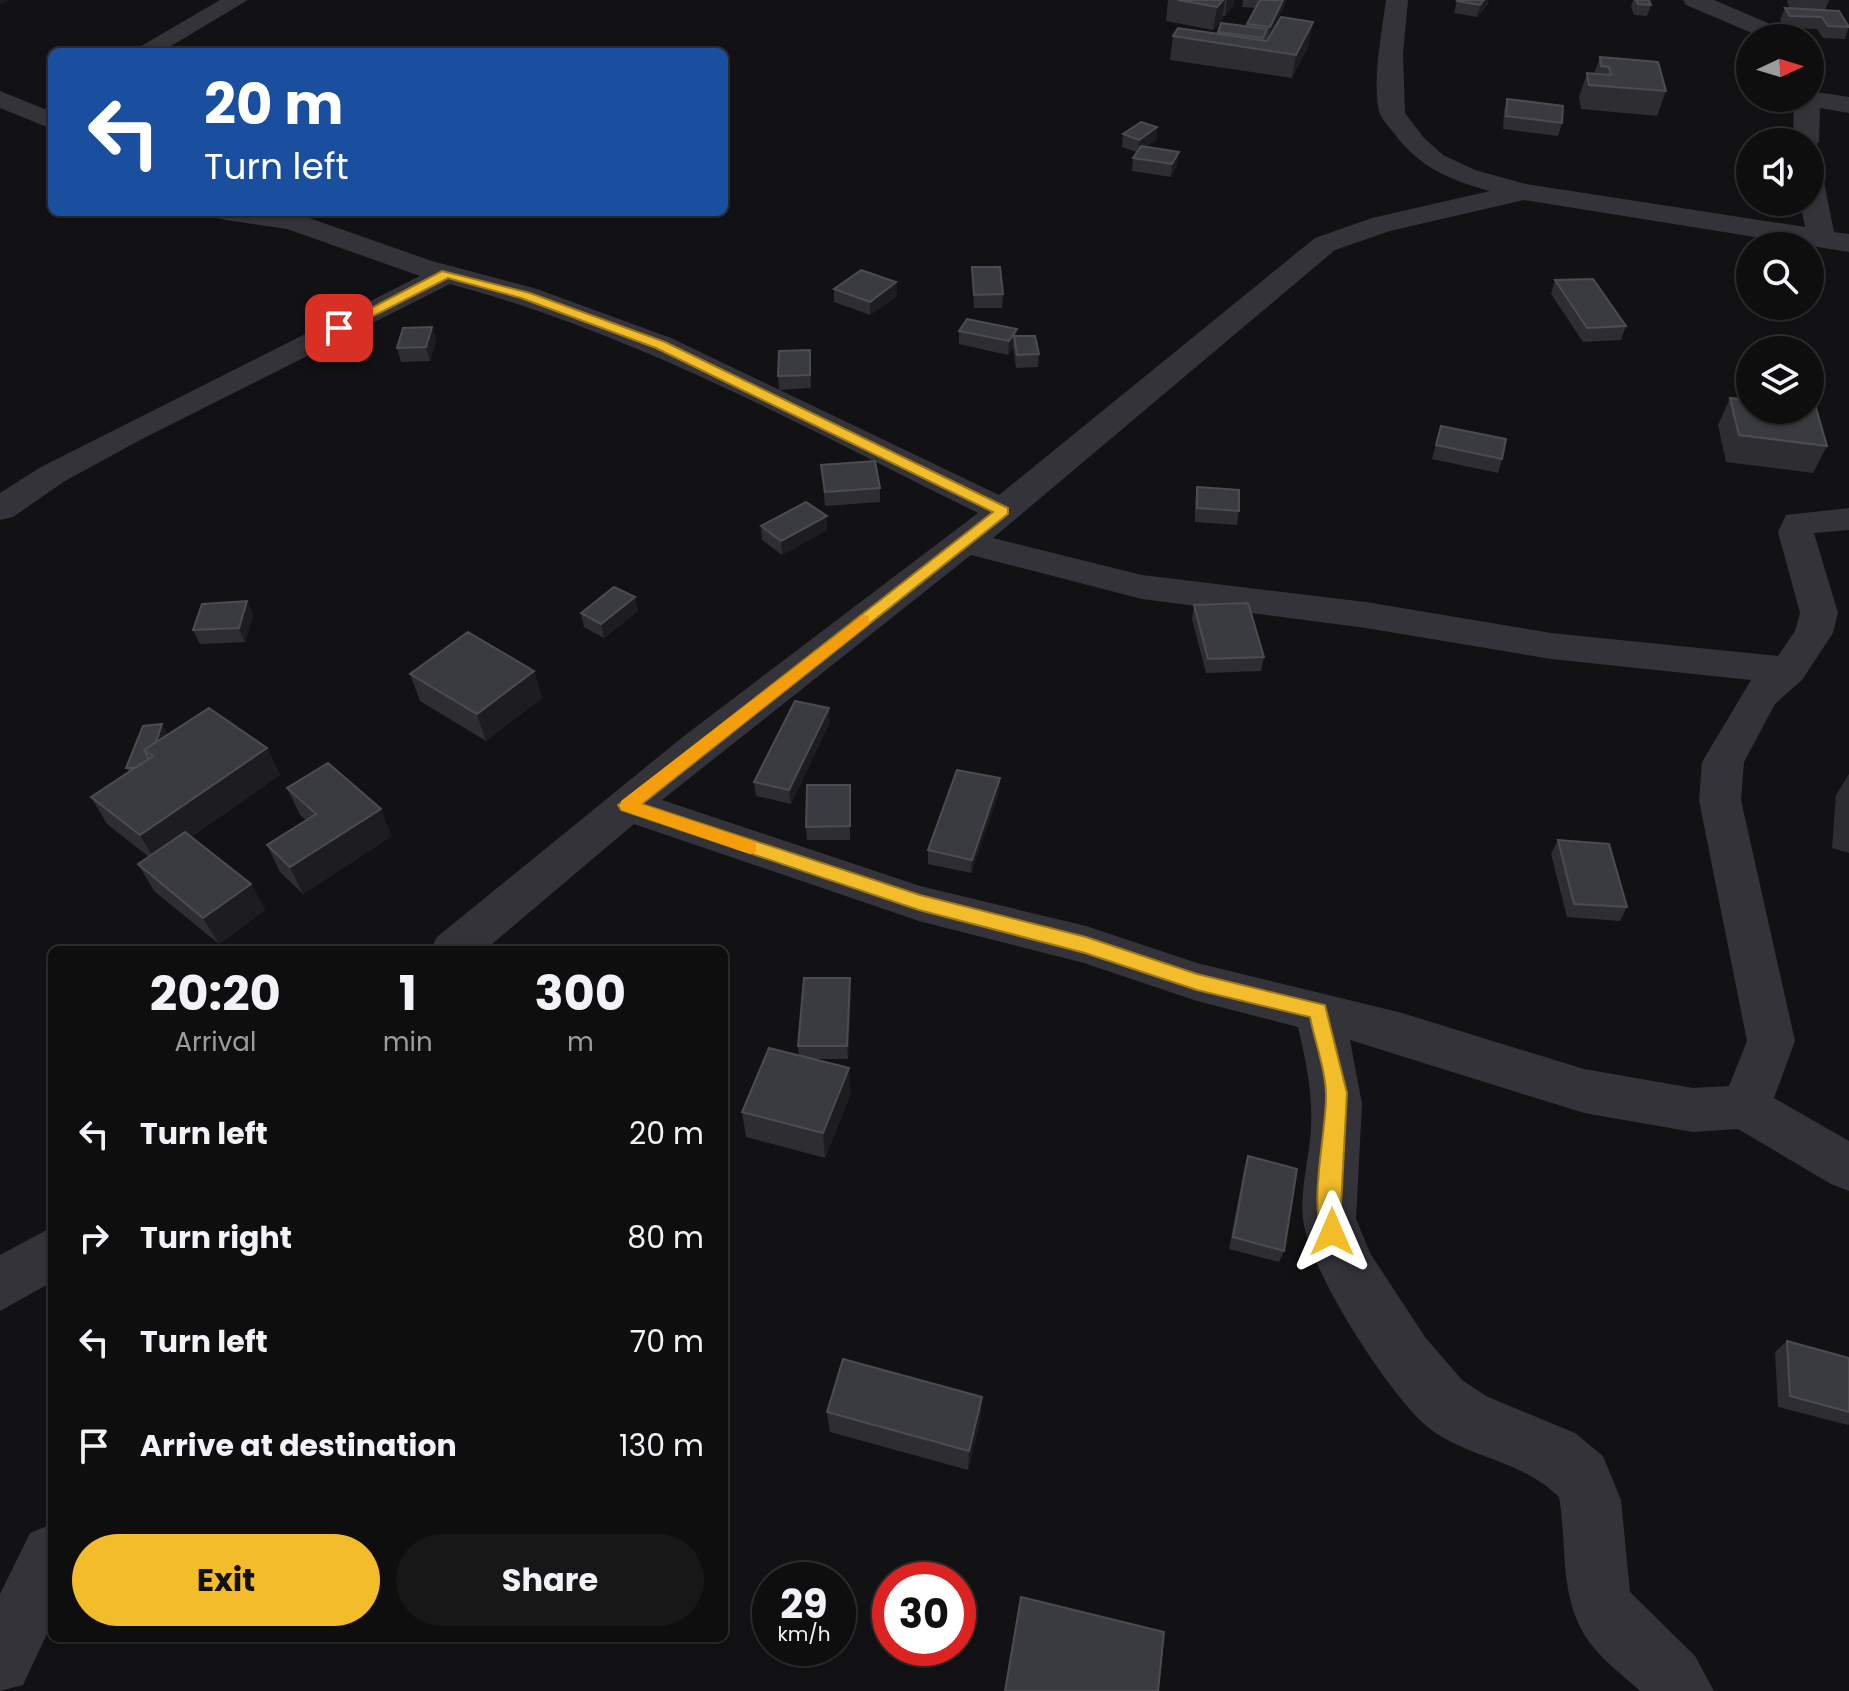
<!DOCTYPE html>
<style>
:root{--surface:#0e0e0f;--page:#171718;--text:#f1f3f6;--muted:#9b9c9e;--line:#2e2e2f;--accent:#f3bc2b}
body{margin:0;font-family:Poppins,sans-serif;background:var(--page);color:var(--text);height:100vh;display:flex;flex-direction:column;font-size:30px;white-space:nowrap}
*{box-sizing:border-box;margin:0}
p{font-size:26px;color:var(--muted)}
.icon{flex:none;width:44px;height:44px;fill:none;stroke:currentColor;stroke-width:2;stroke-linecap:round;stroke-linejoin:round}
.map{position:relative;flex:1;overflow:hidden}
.side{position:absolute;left:48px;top:946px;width:680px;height:696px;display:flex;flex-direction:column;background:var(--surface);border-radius:12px;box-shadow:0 2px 6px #0004,0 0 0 2px var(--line)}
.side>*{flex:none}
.guide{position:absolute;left:48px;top:48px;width:680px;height:168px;border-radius:12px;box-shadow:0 2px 6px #0004,0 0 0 2px var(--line);background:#1a4fa0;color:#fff;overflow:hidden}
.needle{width:52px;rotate:86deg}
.controls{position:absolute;left:1736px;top:24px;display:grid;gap:16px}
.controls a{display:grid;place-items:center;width:88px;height:88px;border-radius:50%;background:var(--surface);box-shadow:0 2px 6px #0004,0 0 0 2px var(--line);font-size:40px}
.speed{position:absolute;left:752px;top:1562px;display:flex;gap:16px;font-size:40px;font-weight:700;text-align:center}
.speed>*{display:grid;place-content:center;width:104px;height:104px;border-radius:50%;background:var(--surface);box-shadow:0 2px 6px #0004,0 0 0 2px var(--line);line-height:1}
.speed small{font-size:20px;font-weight:400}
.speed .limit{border:12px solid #d22;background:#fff;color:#111}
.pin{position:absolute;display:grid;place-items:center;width:68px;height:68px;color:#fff;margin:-34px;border-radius:16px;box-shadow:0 4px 12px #0006}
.me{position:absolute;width:88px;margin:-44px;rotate:0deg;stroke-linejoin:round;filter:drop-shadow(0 0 6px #0008)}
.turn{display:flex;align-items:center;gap:28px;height:168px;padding:0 24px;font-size:36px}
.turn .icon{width:104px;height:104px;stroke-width:2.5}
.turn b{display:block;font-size:56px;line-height:68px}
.eta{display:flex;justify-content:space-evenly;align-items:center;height:136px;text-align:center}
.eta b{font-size:48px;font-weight:700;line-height:56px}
.action{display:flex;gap:16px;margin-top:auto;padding:16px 24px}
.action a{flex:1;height:92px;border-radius:48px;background:var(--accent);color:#111;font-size:32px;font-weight:700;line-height:92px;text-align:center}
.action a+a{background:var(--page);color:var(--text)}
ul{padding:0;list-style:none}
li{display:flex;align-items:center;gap:24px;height:104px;padding:0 24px}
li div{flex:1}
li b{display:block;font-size:30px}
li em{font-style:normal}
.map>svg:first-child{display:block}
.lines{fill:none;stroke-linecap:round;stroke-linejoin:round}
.minor{fill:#333339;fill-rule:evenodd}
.wall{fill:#2e2e32}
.shaded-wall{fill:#1d1d20}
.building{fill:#3a3b40;stroke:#4b4c52;stroke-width:2}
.route{fill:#f3bc2b;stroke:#9e7a1c;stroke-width:2}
.slow{fill:#f59e0b}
</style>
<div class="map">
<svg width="1849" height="1691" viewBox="0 0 1849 1691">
<rect width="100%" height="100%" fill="#121214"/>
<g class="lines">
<path class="minor" d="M220,0H248L161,52H131Z
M1386,0H1408L1403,54L1405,113L1424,138L1443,155L1475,170L1526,184L1805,227L1800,202H1810V174L1820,176L1824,182L1834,232L1849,234V252L1524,200L1390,231L1335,250L993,538L1142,575L1366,602L1551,633L1778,656L1795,631L1800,613L1778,532L1786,515L1849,508V530L1814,533L1838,613L1833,633L1802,680L1775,704L1744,762L1741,800L1795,1041L1774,1098L1849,1141V1191L1831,1184L1738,1129L1693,1132L1584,1113L1350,1040L1362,1104L1356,1219L1370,1253L1425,1337L1462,1380L1486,1396L1575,1433L1603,1456L1621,1500L1630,1592L1695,1656L1714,1691H1640C1625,1677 1607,1664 1594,1648C1557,1604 1568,1548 1559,1497C1519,1457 1460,1458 1422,1422C1385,1387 1308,1269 1303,1219C1300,1189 1309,1159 1311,1129C1313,1094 1306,1061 1298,1027L1197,1001L1084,963L919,921L634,824L485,950H430L437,937L684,736L978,513C806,428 637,334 450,284L142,439L65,481L13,517L0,520V493L41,467L420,276L287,229L226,220L216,218L212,212H292L432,261L537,289L671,338L999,495L1315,238L1372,218L1490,191C1449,180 1419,167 1393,132C1388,126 1381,118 1379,111C1372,80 1382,32 1386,0ZM971,555L1142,599L1366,628L1551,659L1751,680L1702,762L1699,800L1747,1041L1729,1086L1693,1088L1584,1069L1402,1013L1197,963L1086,926L920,886L662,800Z
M1683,0H1714L1768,23L1772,28L1760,35L1752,33L1686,5Z
M0,91L52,112V129L0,108Z
M1810,91L1849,97V113L1820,108L1819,142L1810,149V142H1793L1794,98H1810Z
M52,1227V1282L0,1311V1255Z
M52,1524V1623L23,1685L0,1691V1594L30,1533Z"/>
</g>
<path class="wall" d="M1168,0H1234L1233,6L1225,16H1223L1222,20L1213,30L1166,21Z
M1243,0H1286L1268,39H1266L1265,41L1309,45L1292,78L1170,60L1173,36L1217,33L1247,26L1256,8L1242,7Z
M1633,0H1649L1651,5L1647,16L1634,15L1631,7Z
M1787,0H1829L1825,10L1849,26L1845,39L1823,38L1817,29L1785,28L1780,20L1785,8L1806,9L1789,8Z
M1457,1L1489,2L1477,17L1454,13Z
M1600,57L1666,91L1657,116L1581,109L1579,97L1587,73L1594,74Z
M1507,99L1562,123L1558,136L1503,129L1504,112Z
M1157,127L1156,140L1145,147L1177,165L1171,177L1132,171L1133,158L1137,152L1122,147L1123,134Z
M972,267L1003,294L1002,308H974Z
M1555,280L1626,326L1621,340L1583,342L1551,294Z
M896,282L897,296L870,315L834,302V289Z
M432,327L436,341L430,361L401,362L397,348Z
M959,331L1016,336L1039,354L1038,367L1016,368L1013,347L1008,355L959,344Z
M810,350L811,388L779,390L778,376Z
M1730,398L1827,446L1813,473L1726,462L1718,425Z
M1441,426L1502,459L1498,473L1432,459Z
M821,465L880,488V502L825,506Z
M1197,487L1239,511L1237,525L1195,522V501Z
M827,516V530L782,555L762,540L761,526Z
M635,597L638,611L604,638L584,627L581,613Z
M247,601L253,615L245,642L200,644L193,630Z
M1194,605L1264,657L1261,671L1206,673L1192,619Z
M534,671L542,698L486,741L420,701L410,674Z
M830,722L791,804L756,796L754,782Z
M162,724L168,735L267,748L280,775L191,837L251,884L265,910L219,944L154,891L138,864L149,857L107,824L91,797L129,772L126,768Z
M1849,774V853L1832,848L1836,795Z
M1000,778L999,792L971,873L928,864V850Z
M850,785V840H807L806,827Z
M287,788L392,836L303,894L280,872L267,845L306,820L300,815Z
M1558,840L1627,907L1620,921L1567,917L1551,854Z
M851,991L848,1059H814L851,1093L825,1158L746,1137L742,1112L799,1055L798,1046Z
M1248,1156L1284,1251L1279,1262L1229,1249L1244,1169Z
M1787,1341L1849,1358V1424L1848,1425L1778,1407L1775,1352Z
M827,1412L981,1417L968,1470L830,1432Z"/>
<path class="shaded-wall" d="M0,0H11L0,4Z
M1223,0H1225L1222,20L1213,30L1217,7Z
M1227,0H1234L1233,6L1225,16Z
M1283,0H1286V3L1268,39L1270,27Z
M1484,0H1489L1477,17L1480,5Z
M1313,22L1309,45L1292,78L1296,55Z
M1157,127L1156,140L1138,152L1139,140Z
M1179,152L1177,165L1171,177L1172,164Z
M896,282L897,296L870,315V302Z
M432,327L436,341L430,361L426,347Z
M1017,329L1016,343L1014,336L1013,347L1008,355L1009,341Z
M827,516V530L782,555L781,541Z
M635,597L638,611L604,638L601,624Z
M247,601L253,615L245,642L239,628Z
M534,671L542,698L486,741L477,714Z
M829,708L830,722L791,804L789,790Z
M162,724L170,738L152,755Z
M267,748L280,775L156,862L140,835Z
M1000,778L999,792L971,873L972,860Z
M381,809L392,836L303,894L290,867Z
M251,884L265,910L219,944L203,918Z
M850,978L851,991L848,1059L847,1046Z
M849,1068L851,1093L825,1158L823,1133Z
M982,1397L981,1417L968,1470L969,1451Z"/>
<path class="building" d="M1178,0H1223L1217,7Z
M1260,0H1283L1270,27L1247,24Z
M1458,0H1484L1480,5L1457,1Z
M1636,0H1649L1651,5L1638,4Z
M1785,8L1839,11L1849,27L1828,26L1822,17L1790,16Z
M1281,17L1313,22L1296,55L1173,36L1178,28L1267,41Z
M1221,23L1267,29L1263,38L1218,32Z
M1600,57L1658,62L1666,91L1589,85L1587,73L1611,75L1609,67L1601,66Z
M1507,99L1563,106L1562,123L1506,116Z
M1141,122L1157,127L1139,140L1123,134Z
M1141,146L1179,152L1172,164L1133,158Z
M972,267H1000L1003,294L974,295Z
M861,270L896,282L870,302L834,289Z
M1593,279L1626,326L1587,328L1555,280Z
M967,319L1017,329L1009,341L959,331Z
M432,327L426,347L397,348L403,328Z
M1014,336H1035L1039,354L1017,355Z
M810,350V375L778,376L779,351Z
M1730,398L1750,400V410H1810V407L1816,408L1827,446L1739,435Z
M1441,426L1506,439L1502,459L1436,445Z
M875,461L880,488L825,492L821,465Z
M1197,487L1239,490V511L1197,508Z
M806,502L827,516L781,541L761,526Z
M614,587L635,597L601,624L581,613Z
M247,601L239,628L193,630L202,604Z
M1248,603L1264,657L1208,659L1194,605Z
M468,632L534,671L477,714L410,674Z
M795,701L829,708L789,790L754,782Z
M209,708L267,748L140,835L91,797L153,756L144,750Z
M162,724L156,742L144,750L149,759L135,768H126L143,726Z
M328,763L381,809L290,867L267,845L316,814L287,788Z
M957,770L1000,778L972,860L928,850Z
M807,785H850V826L806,827Z
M185,832L251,884L203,918L138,864Z
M1558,840L1609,844L1627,907L1574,904Z
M804,978H850L847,1046H798Z
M769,1048L849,1068L823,1133L742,1112Z
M1248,1156L1297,1169L1284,1251L1233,1237Z
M1787,1341L1849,1358V1412L1790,1396Z
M843,1359L982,1397L969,1451L827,1412Z
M1021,1597L1164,1632L1158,1691H1005Z"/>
<path class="route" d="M442,271L530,293L665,342L1008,508V514L642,804L920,895L1086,937L1197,974L1325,1005L1347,1093L1341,1206L1343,1232L1340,1239L1332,1242L1324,1239C1308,1204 1326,1136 1326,1096C1326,1071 1315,1042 1310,1017L1197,990L1085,953L919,910L621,810L618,805L993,512L656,348L521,298L448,278L344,331L333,328Z"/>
<path class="slow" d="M863,615L869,616V624L641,804L756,842V852L750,854L621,810V801Z"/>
</svg>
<div class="controls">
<a><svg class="needle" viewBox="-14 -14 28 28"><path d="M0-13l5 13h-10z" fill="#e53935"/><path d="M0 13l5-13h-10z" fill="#9b9c9e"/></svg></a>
<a><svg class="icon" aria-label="sound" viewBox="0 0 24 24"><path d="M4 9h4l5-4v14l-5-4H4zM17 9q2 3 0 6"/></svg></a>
<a><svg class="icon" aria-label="search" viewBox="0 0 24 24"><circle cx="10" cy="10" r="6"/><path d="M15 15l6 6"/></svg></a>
<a><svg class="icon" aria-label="layers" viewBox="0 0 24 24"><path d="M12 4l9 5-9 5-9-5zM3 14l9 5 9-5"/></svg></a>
</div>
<div class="speed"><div>29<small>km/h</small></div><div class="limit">30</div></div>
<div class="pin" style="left:339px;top:328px;background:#d93025"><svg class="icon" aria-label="arrive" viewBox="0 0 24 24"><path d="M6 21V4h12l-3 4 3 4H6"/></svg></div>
<svg class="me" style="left:1332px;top:1232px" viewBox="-20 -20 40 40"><path d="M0-17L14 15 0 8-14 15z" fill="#f3bc2b" stroke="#fff" stroke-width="4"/></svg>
<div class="guide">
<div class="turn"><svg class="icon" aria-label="left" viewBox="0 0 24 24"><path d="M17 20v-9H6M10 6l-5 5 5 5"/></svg><div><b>20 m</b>Turn left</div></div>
</div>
<section class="side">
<div class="eta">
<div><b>20:20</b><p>Arrival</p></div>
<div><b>1</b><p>min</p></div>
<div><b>300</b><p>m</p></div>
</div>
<ul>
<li><svg class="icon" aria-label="left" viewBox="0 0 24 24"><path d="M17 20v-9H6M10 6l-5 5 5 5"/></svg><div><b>Turn left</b></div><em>20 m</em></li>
<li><svg class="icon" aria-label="right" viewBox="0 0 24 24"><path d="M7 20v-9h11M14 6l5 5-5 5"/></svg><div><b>Turn right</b></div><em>80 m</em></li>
<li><svg class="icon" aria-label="left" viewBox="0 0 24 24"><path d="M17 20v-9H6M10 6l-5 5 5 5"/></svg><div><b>Turn left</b></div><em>70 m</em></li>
<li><svg class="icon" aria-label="arrive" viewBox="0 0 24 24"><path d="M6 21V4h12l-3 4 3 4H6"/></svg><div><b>Arrive at destination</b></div><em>130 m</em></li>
</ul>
<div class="action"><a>Exit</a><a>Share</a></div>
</section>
</div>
